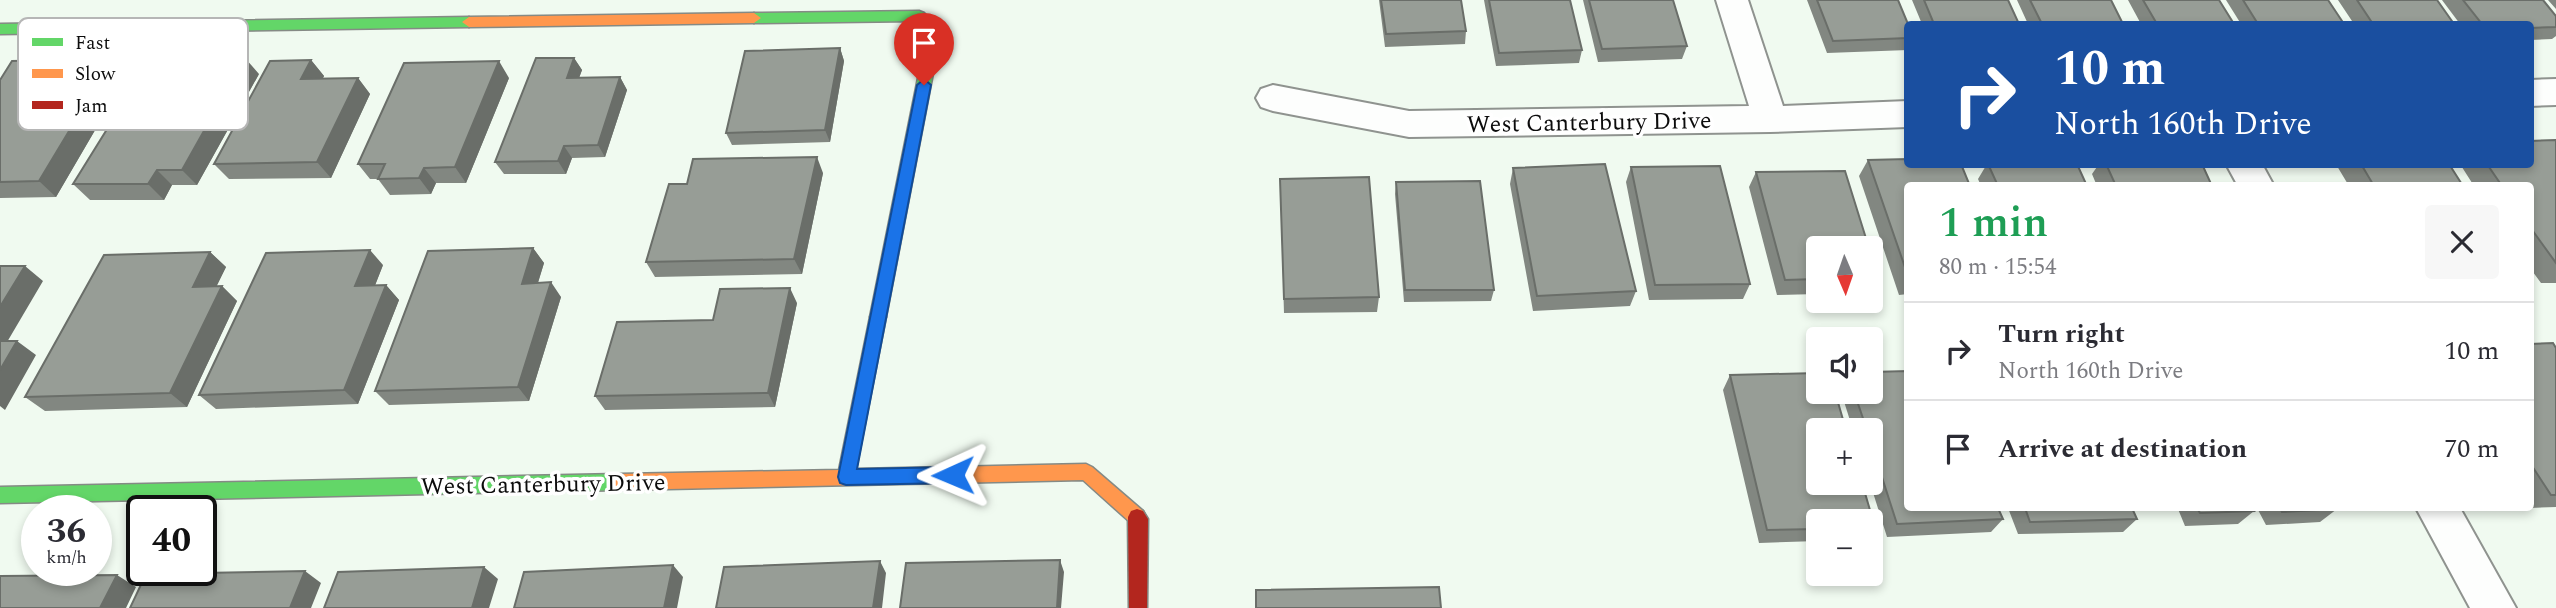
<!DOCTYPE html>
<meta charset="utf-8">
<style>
:root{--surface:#fff;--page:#f7f7f7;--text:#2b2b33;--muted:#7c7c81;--line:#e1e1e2}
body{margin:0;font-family:Spectral,serif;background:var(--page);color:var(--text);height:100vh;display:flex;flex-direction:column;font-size:26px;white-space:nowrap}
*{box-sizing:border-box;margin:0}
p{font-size:23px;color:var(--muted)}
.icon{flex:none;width:38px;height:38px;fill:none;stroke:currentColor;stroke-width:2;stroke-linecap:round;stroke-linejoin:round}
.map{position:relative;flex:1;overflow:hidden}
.drawer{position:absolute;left:1904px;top:182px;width:630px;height:329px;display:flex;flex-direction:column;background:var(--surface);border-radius:7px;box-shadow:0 4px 10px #0003}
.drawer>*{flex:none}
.hud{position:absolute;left:1904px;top:21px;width:630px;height:147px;border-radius:7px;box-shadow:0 4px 10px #0003;background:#1a4fa0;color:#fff;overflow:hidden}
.needle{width:46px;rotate:178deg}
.tools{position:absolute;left:1806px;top:236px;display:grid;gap:14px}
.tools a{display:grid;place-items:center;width:77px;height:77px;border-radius:7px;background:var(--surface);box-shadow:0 4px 10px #0003;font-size:35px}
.speed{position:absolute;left:21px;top:495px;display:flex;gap:14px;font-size:35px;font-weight:700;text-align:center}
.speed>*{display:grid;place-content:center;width:91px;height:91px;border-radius:50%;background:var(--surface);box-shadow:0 4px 10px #0003;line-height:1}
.speed small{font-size:18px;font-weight:400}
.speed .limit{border:4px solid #111;border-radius:10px;background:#fff;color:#111}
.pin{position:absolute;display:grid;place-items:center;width:60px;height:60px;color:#fff;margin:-72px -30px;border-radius:50% 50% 50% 0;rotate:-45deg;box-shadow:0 0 7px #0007}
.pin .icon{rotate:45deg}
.me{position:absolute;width:77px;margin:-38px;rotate:269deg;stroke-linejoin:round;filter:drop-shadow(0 0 5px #0008)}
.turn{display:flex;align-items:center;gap:24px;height:147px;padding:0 35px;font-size:32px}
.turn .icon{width:91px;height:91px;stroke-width:2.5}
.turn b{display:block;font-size:49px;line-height:60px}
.round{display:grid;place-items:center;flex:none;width:74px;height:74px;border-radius:7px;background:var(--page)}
.summary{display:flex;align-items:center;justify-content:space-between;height:119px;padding:0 35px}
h1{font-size:42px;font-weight:600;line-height:52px;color:#1e9e55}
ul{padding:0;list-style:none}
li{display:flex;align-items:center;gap:21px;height:98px;padding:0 35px;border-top:2px solid var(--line)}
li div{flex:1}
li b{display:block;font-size:26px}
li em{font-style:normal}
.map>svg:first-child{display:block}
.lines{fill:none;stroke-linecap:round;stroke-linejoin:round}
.street-casing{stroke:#8f938f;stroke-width:4}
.fast-casing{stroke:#858a85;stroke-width:3}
.slow-casing{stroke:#858a85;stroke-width:3}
.jam-casing{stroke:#858a85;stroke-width:3}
.street{fill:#fdfefd;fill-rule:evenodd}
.fast{fill:#63d668;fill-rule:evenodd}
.slow{fill:#ff974d;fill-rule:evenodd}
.jam{fill:#b3261e;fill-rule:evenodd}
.wall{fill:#828781}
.shaded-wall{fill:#6a6e69}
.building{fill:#979d96;stroke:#6a6e69;stroke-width:2}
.route{fill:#1a73e8;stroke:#114b97;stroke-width:2}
.labels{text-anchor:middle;stroke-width:7;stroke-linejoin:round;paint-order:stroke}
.street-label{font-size:24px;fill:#0c0c0c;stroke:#fff}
.key{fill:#fff;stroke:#b6b6b6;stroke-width:2}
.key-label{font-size:19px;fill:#0c0c0c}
</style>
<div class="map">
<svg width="2556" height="608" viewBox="0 0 2556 608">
<rect width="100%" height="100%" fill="#f0faf0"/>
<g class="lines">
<g class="street-casing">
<path id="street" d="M1716,0H1748L1783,106L1908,101V127L1770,132L1409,137L1273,111L1261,107L1256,98L1261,89L1273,85L1409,111L1749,106Z
M2556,79V105L2530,106V80Z
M2226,164H2262L2274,186H2238Z
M2416,508H2460L2516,608H2470Z"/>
</g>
<g class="fast-casing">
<path id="fast" d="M919,11L924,13L941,32L886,317L884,322H872L870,317L927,33L916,21L754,23L747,18L754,13Z
M469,17L476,22L469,27L0,34V24Z
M620,474L626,477L629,482L626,487L620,490L0,503V487Z"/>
</g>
<g class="slow-casing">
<path id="slow" d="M754,13L761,18L754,23L469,27L462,22L469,17Z
M878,310L884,312L886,317L856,469L1086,464L1092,467L1143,511L1146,517L1143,523L1137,525L1131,523L1083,480L620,490L614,487L611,482L614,477L620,474L839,470L870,317L872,312Z"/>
</g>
<g class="jam-casing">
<path id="jam" d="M1137,509L1143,511L1148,519L1147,608H1129L1128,517L1131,511Z"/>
</g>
<use href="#street" class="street"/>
<use href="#fast" class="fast"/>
<use href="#slow" class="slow"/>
<use href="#jam" class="jam"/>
</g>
<path class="wall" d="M1379,0H1461L1466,31L1465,44L1385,47Z
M1484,0H1570L1582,50L1579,63L1496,66Z
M1583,0H1673L1687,46L1682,59L1598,62Z
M1807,0H1898L1908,24V50L1827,53Z
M1912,0H2008L2019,24H1922Z
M2017,0H2111L2123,24H2028Z
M2128,0H2219L2234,24H2141Z
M2226,0H2328L2344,24H2241Z
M2338,0H2437L2454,24H2354Z
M2442,0H2543L2556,16V36L2552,39L2530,40V24H2460Z
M2548,0H2556V9Z
M840,48L844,61L830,142L732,145L726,133Z
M574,58L582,70L579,78L620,77L627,90L605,157L572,158L566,174H504L495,162Z
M59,60L67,69L107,68L122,84L56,197L0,198V80Z
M311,60L324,76L323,78H358L370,94L331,178L229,179L214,164Z
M259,74L197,185H172L164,200H90L73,184Z
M509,78L466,183H436L431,194L390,195L378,179H370L358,164Z
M2556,140V283H2541L2530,268V186H2474L2460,164H2530Z
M1868,160L1908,186V294L1899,295L1859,176Z
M1987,164H2077L2087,186H1981L1978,179Z
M2099,164H2202L2212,186H2097L2092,174Z
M2338,164H2449L2463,186H2349L2337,166Z
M1631,167L1750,284L1743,299L1649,300L1626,182Z
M1513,168L1636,291L1630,306L1533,311L1510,184Z
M1756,172L1818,248V294L1777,295L1749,187Z
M823,173L802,274L655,277L646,262L687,184Z
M1280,179L1379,297L1377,312L1284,313Z
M1396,182L1494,290L1491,301L1404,302L1395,194Z
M533,248L544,263L538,283L561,297L529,401L389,405L375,391Z
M210,252L226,267L216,286H222L237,301L187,407L45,411L25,397Z
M1871,253L1879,279L1871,293Z
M383,265L375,285H386L399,300L358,404L216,409L199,395Z
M797,303L775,407L605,410L595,396Z
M2530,344L2556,348V507L2530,508Z
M1818,373V392H1835L1846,430H1818V483H1862L1875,527L1871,532V522H1818V541L1759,543L1723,390L1730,375Z
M1841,392H1871L2003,519L1991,532L1887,537L1870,483L1871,430H1853Z
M2008,508H2132L2137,519L2123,532L2018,534Z
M2139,508H2252L2254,511L2238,524L2185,526L2178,509L2140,511Z
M2257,508H2336L2337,509L2320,522L2266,525Z"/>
<path class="shaded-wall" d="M840,48L844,61L830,142L825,130Z
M245,58L259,74L197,185L182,170Z
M574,58L582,70L574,91L567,78Z
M59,60L75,76L53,69Z
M311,60L324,76L314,95L301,79Z
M499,61L509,78L466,183L455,167Z
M107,68L122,84L56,197L39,181Z
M620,77L627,90L605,157L598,145Z
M358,78L370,94L331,178L317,162Z
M564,146L572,158L566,174L558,161Z
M817,157L823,173L802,274L794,259Z
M424,168L436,183L431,194L419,178Z
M157,170L172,185L164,200L148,184Z
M533,248L544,263L533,298L522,284Z
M370,250L383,265L369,301L355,286Z
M210,252L226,267L209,302L193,287Z
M25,266L43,281L0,354V307Z
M551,282L561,297L529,401L518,387Z
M386,285L399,300L358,404L344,390Z
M222,286L237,301L187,407L170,393Z
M790,288L797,303L775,407L768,393Z
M17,341L36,355L5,410L0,406V370Z
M1060,560L1064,572L1061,608H1057Z
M880,561L886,573L882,608H873Z
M673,565L683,577L677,608H664Z
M484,567L498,579L489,608H472Z
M305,571L321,583L311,608H290Z
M117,575L136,587L126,608H100Z"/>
<path class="building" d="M1381,0H1461L1466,31L1386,34Z
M1489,0H1570L1582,50L1499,53Z
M1589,0H1673L1687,46L1602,49Z
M1817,0H1898L1908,24V38L1833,41Z
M1924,0H2008L2019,24H1934Z
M2030,0H2111L2123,24H2042Z
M2143,0H2219L2234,24H2157Z
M2243,0H2328L2344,24H2258Z
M2357,0H2437L2454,24H2373Z
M2463,0H2543L2556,16V27L2530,28V24H2482Z
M840,48L825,130L726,133L745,51Z
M204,58H245L182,170H157L148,184H73L145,68H198Z
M536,58H574L567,78L620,77L598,145L564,146L558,161L495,162Z
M59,60L53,69L107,68L39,181L0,182V80L12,61Z
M311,60L301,79L358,78L317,162L214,164L270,61Z
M499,61L455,167L424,168L419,178L378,179L385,164H358L404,63Z
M2556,140V263L2530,227V186H2502L2487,164H2530V141Z
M817,157L794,259L646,262L669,184H687L693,159Z
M1908,159V164H1961L1970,186H1908V276L1868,160Z
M1605,164L1636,291L1537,296L1513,168Z
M1988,164H2077L2087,186H1998Z
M2106,164H2202L2212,186H2116Z
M2361,164H2449L2463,186H2374Z
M1720,166L1750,284L1655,285L1631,167Z
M1845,171L1869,248H1818V279L1785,280L1756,172Z
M1369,177L1379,297L1284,299L1280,179Z
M1480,181L1494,290H1405L1396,182Z
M533,248L522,284L551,282L518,387L375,391L428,251Z
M370,250L355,286L386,285L344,390L199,395L266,253Z
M210,252L193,287L222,286L170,393L25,397L104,255Z
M1871,253L1879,279H1871Z
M0,266H25L0,307Z
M790,288L768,393L595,396L617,322L713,320L720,289Z
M0,341H17L0,370Z
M2553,343L2556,348V495H2551L2530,463V344Z
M1908,371V508H1998L2003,519L1897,524L1871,443V430H1867L1854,392H1871V372Z
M1818,373V392H1835L1846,430H1818V483H1862L1875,527L1871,528V522H1818V529L1767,530L1730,375Z
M2025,508H2132L2137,519L2030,522Z
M2197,508H2252L2254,511L2200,513Z
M2280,508H2336L2337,509L2282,512Z
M1060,560L1057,608H900L906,563Z
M880,561L873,608H716L724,567Z
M673,565L664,608H514L524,572Z
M484,567L472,608H324L338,572Z
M305,571L290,608H130L146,574Z
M117,575L100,608H0V576Z
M1439,587L1441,608H1256V590Z"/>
<path class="route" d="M924,79L931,85L857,469L953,467L959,470L961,475L959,480L953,483L846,485L840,483L838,477L917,85Z"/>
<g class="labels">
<g class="street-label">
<text transform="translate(1589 122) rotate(-1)" y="8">West Canterbury Drive</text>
<text transform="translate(543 484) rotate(-1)" y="8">West Canterbury Drive</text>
</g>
</g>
<rect x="18" y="18" width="230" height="112" rx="10" class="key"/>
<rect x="32" y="38" width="31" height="8" fill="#63d668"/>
<rect x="32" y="69" width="31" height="9" fill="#ff974d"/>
<rect x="32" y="101" width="31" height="8" fill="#b3261e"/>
<g class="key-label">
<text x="75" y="49">Fast</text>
<text x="75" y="80">Slow</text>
<text x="75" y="112">Jam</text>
</g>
</svg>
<div class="tools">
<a><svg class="needle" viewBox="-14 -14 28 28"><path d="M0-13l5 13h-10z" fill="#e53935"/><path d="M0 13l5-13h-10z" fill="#7c7c81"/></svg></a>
<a><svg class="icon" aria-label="sound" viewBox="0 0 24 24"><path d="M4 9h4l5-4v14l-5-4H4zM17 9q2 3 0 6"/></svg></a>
<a>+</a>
<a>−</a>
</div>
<div class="speed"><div>36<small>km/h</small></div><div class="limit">40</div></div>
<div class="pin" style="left:924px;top:85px;background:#d93025"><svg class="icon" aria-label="arrive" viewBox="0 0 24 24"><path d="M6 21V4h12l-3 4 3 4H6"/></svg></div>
<svg class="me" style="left:953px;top:475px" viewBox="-20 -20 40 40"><path d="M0-17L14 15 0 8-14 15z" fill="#1a73e8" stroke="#fff" stroke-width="4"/></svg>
<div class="hud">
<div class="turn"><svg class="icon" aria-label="right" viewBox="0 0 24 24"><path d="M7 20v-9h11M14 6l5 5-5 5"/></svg><div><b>10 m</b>North 160th Drive</div></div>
</div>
<section class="drawer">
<div class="summary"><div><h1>1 min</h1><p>80 m · 15:54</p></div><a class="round"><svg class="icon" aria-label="close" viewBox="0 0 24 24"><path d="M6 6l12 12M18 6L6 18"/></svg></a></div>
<ul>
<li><svg class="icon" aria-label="right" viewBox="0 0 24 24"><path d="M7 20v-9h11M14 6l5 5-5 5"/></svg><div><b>Turn right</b><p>North 160th Drive</p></div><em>10 m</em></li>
<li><svg class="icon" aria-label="arrive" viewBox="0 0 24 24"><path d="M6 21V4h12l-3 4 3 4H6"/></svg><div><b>Arrive at destination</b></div><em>70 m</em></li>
</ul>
</section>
</div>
